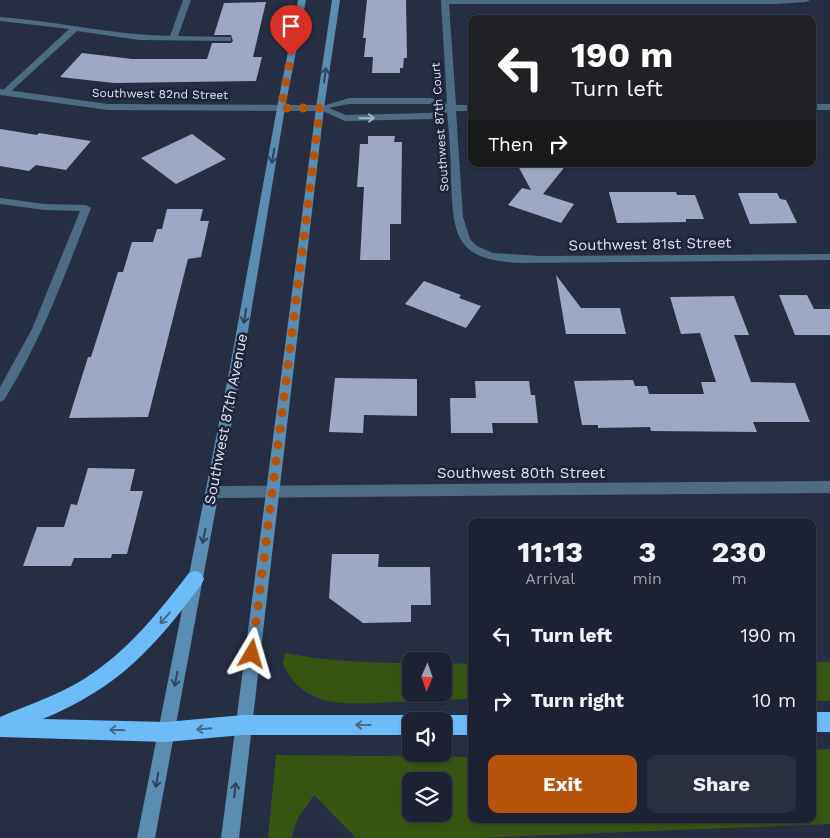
<!DOCTYPE html>
<style>
:root{--surface:#1c2233;--page:#292f3f;--text:#f1f3f6;--muted:#a0a4ac;--line:#3a3f4e;--accent:#b45309}
body{margin:0;font-family:"Work Sans",sans-serif;background:var(--page);color:var(--text);height:100vh;display:flex;flex-direction:column;font-size:19px;white-space:nowrap}
*{box-sizing:border-box;margin:0}
p{font-size:16px;color:var(--muted)}
.icon{flex:none;width:28px;height:28px;fill:none;stroke:currentColor;stroke-width:2;stroke-linecap:round;stroke-linejoin:round}
.map{position:relative;flex:1;overflow:hidden}
.drawer{position:absolute;left:468px;top:518px;width:348px;height:305px;display:flex;flex-direction:column;background:var(--surface);border-radius:10px;box-shadow:0 1px 4px #0004,0 0 0 1px var(--line)}
.drawer>*{flex:none}
.top-card{position:absolute;left:468px;top:15px;width:348px;height:152px;border-radius:10px;box-shadow:0 1px 4px #0004,0 0 0 1px var(--line);background:#202124;color:#fff;overflow:hidden}
.needle{width:32px;rotate:182deg}
.fabs{position:absolute;left:402px;top:652px;display:grid;gap:10px}
.fabs a{display:grid;place-items:center;width:50px;height:50px;border-radius:10px;background:var(--surface);box-shadow:0 1px 4px #0004,0 0 0 1px var(--line);font-size:25px}
.pin{position:absolute;display:grid;place-items:center;width:42px;height:42px;color:#fff;margin:-51px -21px;border-radius:50% 50% 50% 0;rotate:-45deg;box-shadow:0 0 5px #0007}
.pin .icon{rotate:45deg}
.me{position:absolute;width:55px;margin:-28px;rotate:7deg;stroke-linejoin:round;filter:drop-shadow(0 0 4px #0008)}
.turn{display:flex;align-items:center;gap:18px;height:105px;padding:0 20px;font-size:22px}
.turn .icon{width:65px;height:65px;stroke-width:2.5}
.turn b{display:block;font-size:35px;line-height:42px}
.then{display:flex;align-items:center;height:48px;padding:0 20px;background:#0003;gap:10px;font-size:19px}
.eta{display:flex;justify-content:space-evenly;align-items:center;height:85px;text-align:center}
.eta b{font-size:30px;font-weight:700;line-height:35px}
.button{display:flex;gap:10px;margin-top:auto;padding:10px 20px}
.button a{flex:1;height:58px;border-radius:10px;background:var(--accent);color:#fff;font-size:20px;font-weight:700;line-height:58px;text-align:center}
.button a+a{background:var(--page);color:var(--text)}
ul{padding:0;list-style:none}
li{display:flex;align-items:center;gap:15px;height:65px;padding:0 20px}
li div{flex:1}
li b{display:block;font-size:19px}
li em{font-style:normal}
.map>svg:first-child{display:block}
.green{fill:#375512;fill-rule:evenodd}
.building{fill:#9ea8c4}
.lines{fill:none;stroke-linecap:round;stroke-linejoin:round}
.minor{fill:#4d6b83;fill-rule:evenodd}
.tertiary{fill:#4d6b83;fill-rule:evenodd}
.secondary{fill:#5b8cb2;fill-rule:evenodd}
.motorway{fill:#6ebcf7;fill-rule:evenodd}
.oneway{stroke:#30435d}
.oneway2{stroke:#a5b4c6}
.oneway3{stroke:#41688e}
.route{stroke:#b45309;stroke-width:9;stroke-dasharray:0 16.2}
.labels{text-anchor:middle;stroke-width:5;stroke-linejoin:round;paint-order:stroke}
.far-street-label{font-size:12px;fill:#dfe4f3;stroke:#1d2439}
.street-label{font-size:15px;fill:#dfe4f3;stroke:#1d2439}
</style>
<div class="map">
<svg width="830" height="838" viewBox="0 0 830 838">
<rect width="100%" height="100%" fill="#262e44"/>
<path class="green" d="M285,653C327,661 368,663 411,663V694H444V663L471,664V699C446,700 420,701 394,702C352,704 304,711 283,664Z
M811,662H830V701H811Z
M830,749V824L477,838H356L314,795L298,818L291,838H268L276,755L471,757V819H811V750ZM411,781H444V814H411Z"/>
<path class="building" d="M367,0H406L407,58H404L403,68H400V73H372L373,57H364L366,38H363Z
M266,2L253,57H262L256,81L114,83L60,77L82,53L132,59H207L212,43H231L233,41L231,35H214L224,3Z
M0,129L37,135L39,133L91,141L66,170L36,165L29,171L0,166Z
M192,134L226,159L176,184L141,158Z
M368,136H395L394,142H402L401,224H390V260H360L364,187H357L360,144H368Z
M517,164H567L543,194L574,204L561,223L508,205L522,188L531,190Z
M609,192H676L677,195H695L704,219H686V222L617,223Z
M738,193H777L780,199L786,200L797,223L750,224Z
M167,209H203L200,221H209L201,257L188,259L148,417L69,418L88,357H91L118,272H123L132,242H153L157,229H162Z
M556,275L581,308H620L626,334H566Z
M424,281L461,295L459,298L481,306L466,328L405,304Z
M779,295H807L814,309H830V335H795Z
M734,296L749,335H734L751,382L795,383L810,422H753L757,432L651,431L650,427L598,428V425H582L574,381L633,380L635,386H647L649,394H704L701,382H716L700,333L681,334L670,297Z
M335,378L417,379V416L364,415L363,433L329,432Z
M475,381H529L531,395H535L538,423H492L493,433H451L450,398H476Z
M88,468L135,469L130,491H143L127,554H112L111,558H74L71,566H23L37,527H64L71,504L77,505Z
M332,554H379L378,567H430L431,605H411V622L363,623L329,598Z"/>
<g class="lines">
<path class="minor" d="M183,0H191L178,36L228,37H231V41L139,40L77,31L8,94L1,92L69,29L0,21V17C57,21 113,35 170,36Z
M441,0H810L806,2L776,4H449L456,105H471V111H456L463,217L470,239L477,246L493,253L541,256L830,254V260L522,263C455,261 453,236 451,178C451,156 449,134 447,112L431,119L345,121L316,108L349,98H431L447,104ZM349,104H430L442,108L430,113L346,115L329,108Z
M811,104H830V110H811Z
M0,198L45,204L86,205L91,208C65,274 42,340 4,400L0,402V387L32,329L80,211L45,210L0,204Z
M830,481V493L213,498L208,496L206,492L208,488L213,486Z"/>
<path class="tertiary" d="M0,89L108,104L320,105L324,108L320,111L108,110L0,95Z"/>
<path class="secondary" d="M298,0H306L285,108L242,367L155,838H137L230,367L277,108Z
M332,0H340L324,108L239,838H221L316,108Z"/>
<path class="motorway" d="M195,571L201,573L204,579L201,585C153,649 119,687 43,719L166,722L243,715H411L418,718L419,721H411V735H243L166,742L0,737V717C28,705 58,695 84,679C127,652 158,613 189,573Z
M811,712H830V732H811Z
M444,715H471V735H444V721H436L437,718Z"/>
</g>
<defs><path id="oneway-shaft" d="M-6 0H5M1.5-3L5.5 0L1.5 3" fill="none" stroke-width="1.6" stroke-linecap="round" stroke-linejoin="round" transform="scale(1.25)"/></defs>
<g class="oneway">
<use href="#oneway-shaft" transform="translate(325 75) rotate(-82)"/>
<use href="#oneway-shaft" transform="translate(273 156) rotate(100)"/>
<use href="#oneway-shaft" transform="translate(245 316) rotate(100)"/>
<use href="#oneway-shaft" transform="translate(204 536) rotate(101)"/>
<use href="#oneway-shaft" transform="translate(176 679) rotate(101)"/>
<use href="#oneway-shaft" transform="translate(157 780) rotate(100)"/>
<use href="#oneway-shaft" transform="translate(235 790) rotate(-83)"/>
</g>
<use class="oneway2" href="#oneway-shaft" transform="translate(367 118) rotate(-1)"/>
<g class="oneway3">
<use href="#oneway-shaft" transform="translate(165 618) rotate(131)"/>
<use href="#oneway-shaft" transform="translate(363 725) rotate(-180)"/>
<use href="#oneway-shaft" transform="translate(204 729) rotate(175)"/>
<use href="#oneway-shaft" transform="translate(117 730) rotate(-178)"/>
</g>
<g class="lines">
<path class="route" d="M252,654L320,108H281L291,56"/>
</g>
<g class="labels">
<g class="far-street-label">
<text transform="translate(160 94) rotate(1)" y="4">Southwest 82nd Street</text>
<text transform="translate(440 127) rotate(-94)" y="4">Southwest 87th Court</text>
</g>
<g class="street-label">
<text transform="translate(650 244) rotate(-1)" y="5">Southwest 81st Street</text>
<text transform="translate(226 419) rotate(-79)" y="5">Southwest 87th Avenue</text>
<text x="521" y="478">Southwest 80th Street</text>
</g>
</g>
</svg>
<div class="fabs">
<a><svg class="needle" viewBox="-14 -14 28 28"><path d="M0-13l5 13h-10z" fill="#e53935"/><path d="M0 13l5-13h-10z" fill="#a0a4ac"/></svg></a>
<a><svg class="icon" aria-label="sound" viewBox="0 0 24 24"><path d="M4 9h4l5-4v14l-5-4H4zM17 9q2 3 0 6"/></svg></a>
<a><svg class="icon" aria-label="layers" viewBox="0 0 24 24"><path d="M12 4l9 5-9 5-9-5zM3 14l9 5 9-5"/></svg></a>
</div>
<div class="pin" style="left:291px;top:56px;background:#d93025"><svg class="icon" aria-label="arrive" viewBox="0 0 24 24"><path d="M6 21V4h12l-3 4 3 4H6"/></svg></div>
<svg class="me" style="left:252px;top:654px" viewBox="-20 -20 40 40"><path d="M0-17L14 15 0 8-14 15z" fill="#b45309" stroke="#fff" stroke-width="4"/></svg>
<div class="top-card">
<div class="turn"><svg class="icon" aria-label="left" viewBox="0 0 24 24"><path d="M17 20v-9H6M10 6l-5 5 5 5"/></svg><div><b>190 m</b>Turn left</div></div>
<div class="then">Then<svg class="icon" aria-label="right" viewBox="0 0 24 24"><path d="M7 20v-9h11M14 6l5 5-5 5"/></svg></div>
</div>
<section class="drawer">
<div class="eta">
<div><b>11:13</b><p>Arrival</p></div>
<div><b>3</b><p>min</p></div>
<div><b>230</b><p>m</p></div>
</div>
<ul>
<li><svg class="icon" aria-label="left" viewBox="0 0 24 24"><path d="M17 20v-9H6M10 6l-5 5 5 5"/></svg><div><b>Turn left</b></div><em>190 m</em></li>
<li><svg class="icon" aria-label="right" viewBox="0 0 24 24"><path d="M7 20v-9h11M14 6l5 5-5 5"/></svg><div><b>Turn right</b></div><em>10 m</em></li>
</ul>
<div class="button"><a>Exit</a><a>Share</a></div>
</section>
</div>
